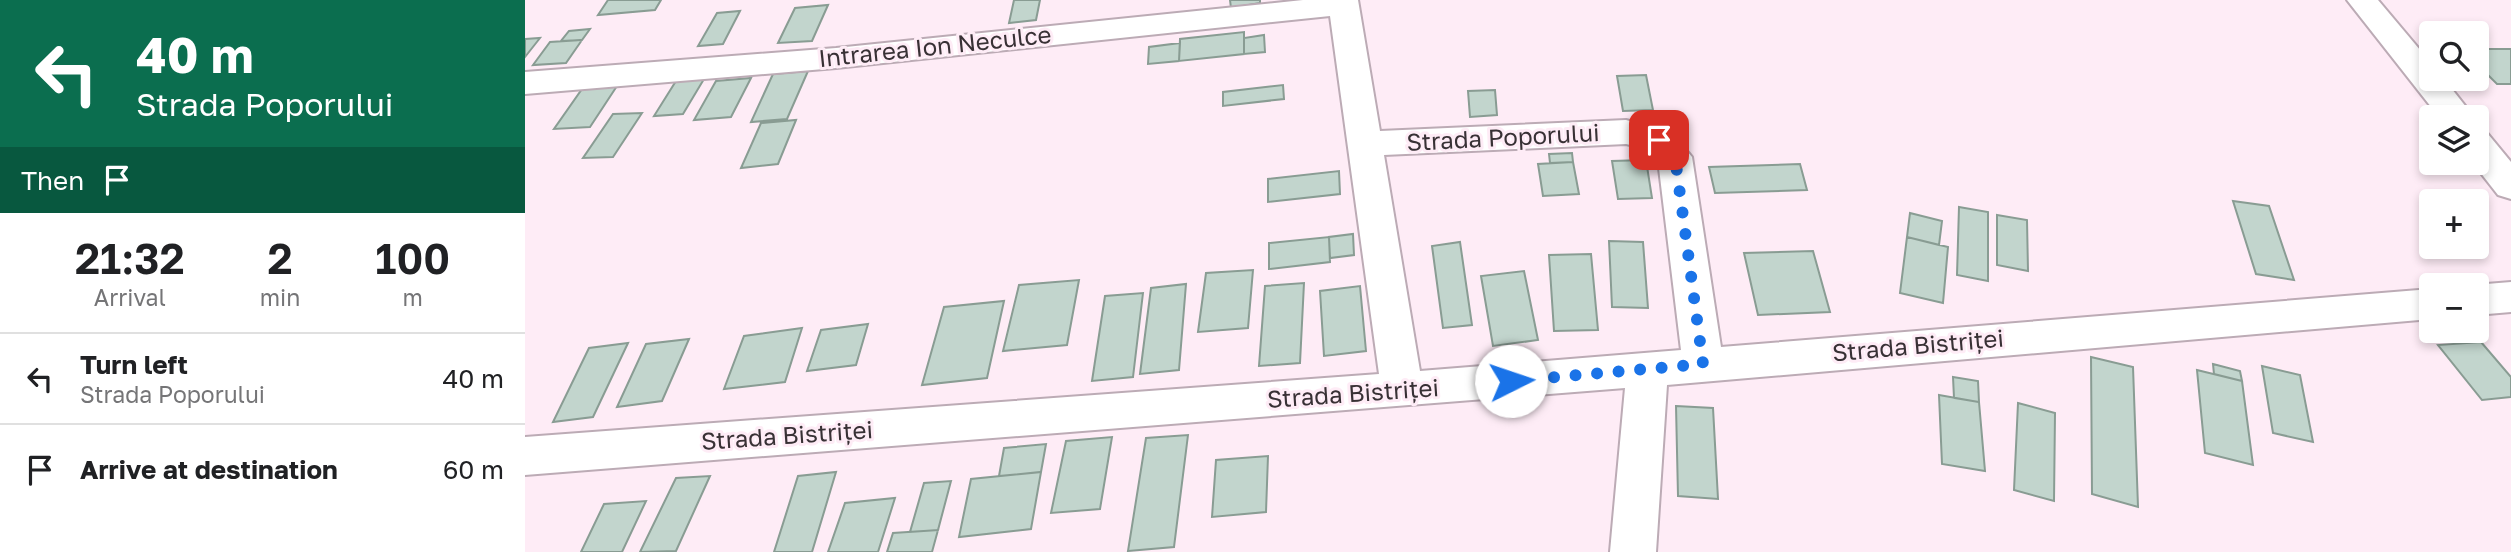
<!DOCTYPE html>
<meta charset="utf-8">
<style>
:root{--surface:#fff;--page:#f2f2f2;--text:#202124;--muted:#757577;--line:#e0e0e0}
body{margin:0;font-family:"Golos Text",sans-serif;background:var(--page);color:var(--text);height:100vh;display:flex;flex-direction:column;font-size:26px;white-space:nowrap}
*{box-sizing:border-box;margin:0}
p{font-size:23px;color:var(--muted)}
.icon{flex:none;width:38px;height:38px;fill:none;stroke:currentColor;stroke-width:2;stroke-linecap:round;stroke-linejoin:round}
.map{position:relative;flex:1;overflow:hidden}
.drawer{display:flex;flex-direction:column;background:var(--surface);width:525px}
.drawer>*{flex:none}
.banner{background:#0b6e4f;color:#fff;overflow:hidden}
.tools{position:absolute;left:1894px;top:21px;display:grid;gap:14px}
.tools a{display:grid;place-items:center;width:70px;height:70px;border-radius:7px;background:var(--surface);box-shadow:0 4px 10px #0003;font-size:35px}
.pin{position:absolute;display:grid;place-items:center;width:60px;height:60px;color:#fff;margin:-30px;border-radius:14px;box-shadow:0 4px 10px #0006}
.me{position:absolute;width:77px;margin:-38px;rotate:86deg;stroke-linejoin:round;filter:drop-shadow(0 0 5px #0008)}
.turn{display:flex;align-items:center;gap:24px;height:147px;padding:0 21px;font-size:32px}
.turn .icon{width:91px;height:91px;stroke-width:2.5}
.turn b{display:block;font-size:49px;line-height:60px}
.then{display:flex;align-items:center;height:66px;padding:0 21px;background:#0003;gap:14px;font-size:26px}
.eta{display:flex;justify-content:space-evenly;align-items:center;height:119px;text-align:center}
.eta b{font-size:42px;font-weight:600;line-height:49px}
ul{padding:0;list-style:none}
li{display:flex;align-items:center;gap:21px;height:91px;padding:0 21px;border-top:2px solid var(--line)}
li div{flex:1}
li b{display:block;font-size:26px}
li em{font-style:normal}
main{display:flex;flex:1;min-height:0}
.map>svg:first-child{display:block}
.building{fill:#c2d5cd;stroke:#899c93;stroke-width:2}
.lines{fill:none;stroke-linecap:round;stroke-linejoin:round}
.minor-casing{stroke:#bcabb5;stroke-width:4}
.minor{fill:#fff;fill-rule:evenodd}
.route{stroke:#1a73e8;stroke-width:12;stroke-dasharray:0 21.6}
.labels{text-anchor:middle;stroke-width:6;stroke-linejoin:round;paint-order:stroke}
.street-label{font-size:24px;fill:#383135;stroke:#feecf6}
</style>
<main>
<section class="drawer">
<div class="banner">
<div class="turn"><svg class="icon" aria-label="left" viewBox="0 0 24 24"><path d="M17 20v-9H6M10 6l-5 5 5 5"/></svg><div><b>40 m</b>Strada Poporului</div></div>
<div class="then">Then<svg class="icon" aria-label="arrive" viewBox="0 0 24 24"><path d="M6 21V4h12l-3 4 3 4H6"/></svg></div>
</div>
<div class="eta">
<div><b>21:32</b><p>Arrival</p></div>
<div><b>2</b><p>min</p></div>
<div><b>100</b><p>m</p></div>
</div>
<ul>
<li><svg class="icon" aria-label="left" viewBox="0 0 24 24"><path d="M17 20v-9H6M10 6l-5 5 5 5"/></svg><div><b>Turn left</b><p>Strada Poporului</p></div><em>40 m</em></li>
<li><svg class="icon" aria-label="arrive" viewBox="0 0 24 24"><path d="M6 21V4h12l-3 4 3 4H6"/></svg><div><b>Arrive at destination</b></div><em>60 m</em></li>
</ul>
</section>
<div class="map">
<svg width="1986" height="552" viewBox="0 0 1986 552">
<rect width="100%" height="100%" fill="#feecf6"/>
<path class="building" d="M83,0H136L130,10L73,15Z
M489,0H515L511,20L484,23Z
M705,0H735V3L706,8Z
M303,5L287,41L253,43L270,8Z
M215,11L198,44L173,46L192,13Z
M65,29L57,40L36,41L44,31Z
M719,32V54L654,61L655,39Z
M739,35L740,52L719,54V38Z
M15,38L0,57V39Z
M57,40L41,63L8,65L25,42Z
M655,43L654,61L623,64L624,47Z
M1951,49H1986V84H1972L1951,63Z
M283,71L262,119L226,122L248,74Z
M1121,75L1128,110L1098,111L1092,76Z
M226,78L206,117L169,120L191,81Z
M179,79L158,114L129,116L151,81Z
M758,85L759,99L698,106V92Z
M92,86L65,127L29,129L57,89Z
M970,90L972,115L945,117L943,91Z
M117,113L88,157L58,158L88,114Z
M271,120L253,164L216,168L236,123Z
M1047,153L1048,162L1025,163L1024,154Z
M1121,160L1127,198L1093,199L1087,161Z
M1048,162L1054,194L1018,196L1013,164Z
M1275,164L1282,190L1190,193L1184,167Z
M814,171L815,194L743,202V179Z
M1708,201L1744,206L1769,280L1731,274Z
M1434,207L1463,212V281L1432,275Z
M1385,213L1417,221L1414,245L1382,237Z
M1472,215L1502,220L1503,271L1472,265Z
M828,234L829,255L805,258L804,237Z
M804,237L805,262L744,269V243Z
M1382,237L1423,247L1418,303L1375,293Z
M1084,241L1118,242L1123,308L1087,307Z
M935,242L947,325L918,328L907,246Z
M1288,251L1305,312L1233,315L1219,253Z
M1066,254L1073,330L1029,331L1024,255Z
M728,270L723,328L673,332L681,273Z
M999,271L1013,340L968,346L956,276Z
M554,280L542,345L478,351L494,285Z
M779,283L775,363L734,366L740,286Z
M661,284L654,370L615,374L626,288Z
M835,286L841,351L799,356L795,291Z
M618,293L608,377L567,381L580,296Z
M479,301L462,378L397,385L419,307Z
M343,324L331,365L282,371L296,330Z
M277,328L260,382L199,389L219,336Z
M164,339L137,401L92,407L121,344Z
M1956,342L1986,377V397L1957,400L1913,345Z
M103,343L68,417L28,422L64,348Z
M1566,357L1608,367L1613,507L1567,494Z
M1688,364L1715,371L1717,381L1689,374Z
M1737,366L1775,375L1788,442L1748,433Z
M1672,370L1717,381L1728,465L1680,453Z
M1428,377L1453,381L1454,402L1429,398Z
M1414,395L1454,402L1460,471L1417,464Z
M1493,403L1530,413L1529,501L1489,490Z
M1151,406L1188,408L1193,499L1153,496Z
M663,435L649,547L603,551L621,438Z
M587,437L575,509L526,513L541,441Z
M521,444L516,472L474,476L479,448Z
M743,456L741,512L687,517L691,460Z
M311,472L287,552H249L273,476Z
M516,472L506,529L434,537L446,479Z
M185,476L151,551L115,552L151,478Z
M426,481L413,530L385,532L399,483Z
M370,498L353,552H303L320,503Z
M121,501L97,552H56L79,504Z
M413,530L407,552H362L368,533Z"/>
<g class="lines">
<g class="minor-casing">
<path id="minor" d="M778,0H833L855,131L1101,120L1146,132L1167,157L1196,347L1906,289V319L1142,385L1131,552H1085L1100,388L0,475V437L854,374L805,16L311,68L0,94V72L311,48ZM1101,144L1122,149L1133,160L1156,350L895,371L859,155Z
M1822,0H1853L1906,63V79H1919L1949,117H1914Z
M1951,130L1963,134L1986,162V199L1973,195L1948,163H1951Z
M1986,282V312L1951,315L1949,285Z"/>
</g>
<use href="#minor" class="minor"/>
</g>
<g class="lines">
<path class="route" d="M986,381L1178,364L1150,157L1134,140"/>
</g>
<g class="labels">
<g class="street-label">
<text transform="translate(410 47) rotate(-6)" y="8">Intrarea Ion Neculce</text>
<text transform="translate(978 138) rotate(-3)" y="8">Strada Poporului</text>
<text transform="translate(1393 346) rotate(-5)" y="8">Strada Bistriței</text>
<text transform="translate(828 394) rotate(-4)" y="8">Strada Bistriței</text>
<text transform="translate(262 436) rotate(-4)" y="8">Strada Bistriței</text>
</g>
</g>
</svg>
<div class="tools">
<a><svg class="icon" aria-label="search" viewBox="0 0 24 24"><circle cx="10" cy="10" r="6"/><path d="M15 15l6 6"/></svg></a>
<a><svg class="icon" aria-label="layers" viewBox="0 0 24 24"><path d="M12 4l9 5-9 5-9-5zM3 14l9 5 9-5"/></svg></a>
<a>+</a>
<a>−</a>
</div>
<div class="pin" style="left:1134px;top:140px;background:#d93025"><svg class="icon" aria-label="arrive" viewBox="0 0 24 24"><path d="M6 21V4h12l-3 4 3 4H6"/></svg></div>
<svg class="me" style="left:986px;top:381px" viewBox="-20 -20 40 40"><circle r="19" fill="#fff"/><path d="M0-13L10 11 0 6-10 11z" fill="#1a73e8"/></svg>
</div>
</main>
